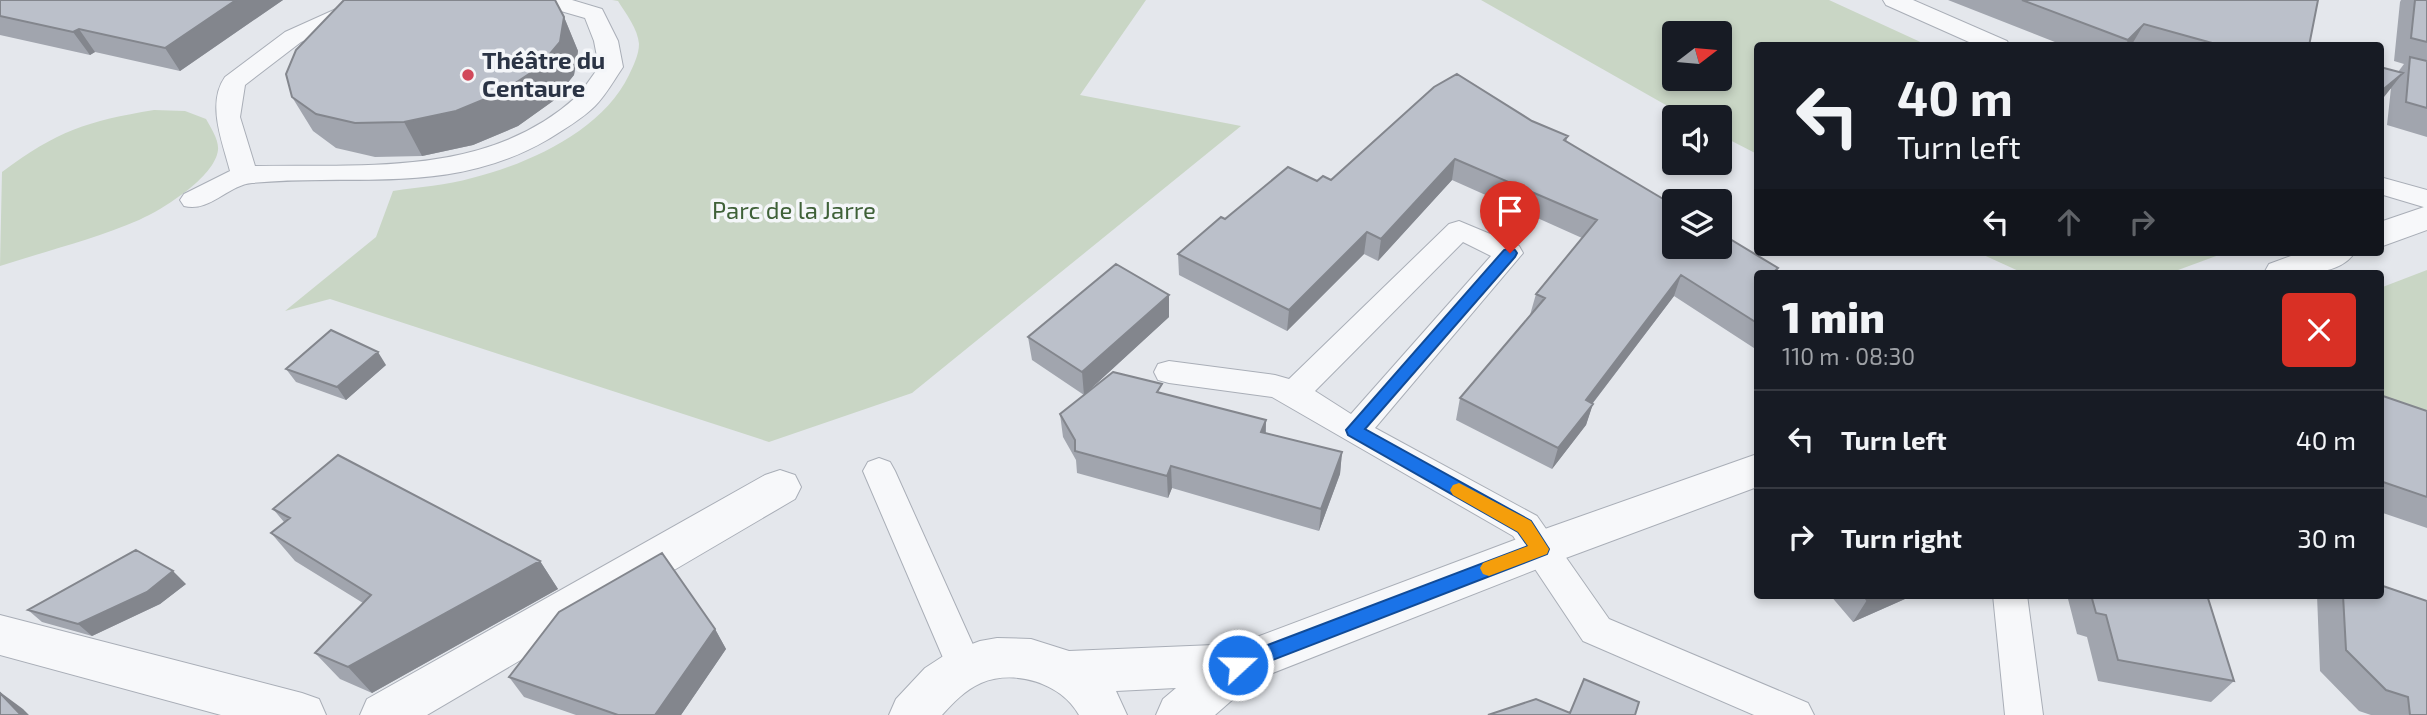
<!DOCTYPE html>
<meta charset="utf-8">
<style>
:root{--surface:#171b24;--page:#20242c;--text:#f1f3f6;--muted:#9ea1a6;--line:#363941}
body{margin:0;font-family:"Exo 2",sans-serif;background:var(--page);color:var(--text);height:100vh;display:flex;flex-direction:column;font-size:26px;white-space:nowrap}
*{box-sizing:border-box;margin:0}
p{font-size:23px;color:var(--muted)}
.icon{flex:none;width:38px;height:38px;fill:none;stroke:currentColor;stroke-width:2;stroke-linecap:round;stroke-linejoin:round}
.map{position:relative;flex:1;overflow:hidden}
.drawer{position:absolute;left:1754px;top:270px;width:630px;height:329px;display:flex;flex-direction:column;background:var(--surface);border-radius:7px;box-shadow:0 4px 10px #0003}
.drawer>*{flex:none}
.top-card{position:absolute;left:1754px;top:42px;width:630px;height:214px;border-radius:7px;box-shadow:0 4px 10px #0003;background:#171b24;color:var(--text);overflow:hidden}
.needle{width:46px;rotate:74deg}
.tools{position:absolute;left:1662px;top:21px;display:grid;gap:14px}
.tools a{display:grid;place-items:center;width:70px;height:70px;border-radius:7px;background:var(--surface);box-shadow:0 4px 10px #0003;font-size:35px}
.pin{position:absolute;display:grid;place-items:center;width:60px;height:60px;color:#fff;margin:-72px -30px;border-radius:50% 50% 50% 0;rotate:-45deg;box-shadow:0 0 7px #0007}
.pin .icon{rotate:45deg}
.me{position:absolute;width:77px;margin:-38px;rotate:69deg;stroke-linejoin:round;filter:drop-shadow(0 0 5px #0008)}
.turn{display:flex;align-items:center;gap:24px;height:147px;padding:0 28px;font-size:32px}
.turn .icon{width:91px;height:91px;stroke-width:2.5}
.turn b{display:block;font-size:49px;line-height:60px}
.lanes{display:flex;align-items:center;height:66px;padding:0 28px;background:#0003;justify-content:center;gap:35px;direction:ltr}
.lanes .off{opacity:.35}
.round{display:grid;place-items:center;flex:none;width:74px;height:74px;border-radius:7px;background:var(--page)}
.overview{display:flex;align-items:center;justify-content:space-between;height:119px;padding:0 28px}
h1{font-size:42px;font-weight:800;line-height:52px}
ul{padding:0;list-style:none}
li{display:flex;align-items:center;gap:21px;height:98px;padding:0 28px;border-top:2px solid var(--line)}
li div{flex:1}
li b{display:block;font-size:26px}
li em{font-style:normal}
.map>svg:first-child{display:block}
.green{fill:#c9d6c5;fill-rule:evenodd}
.lines{fill:none;stroke-linecap:round;stroke-linejoin:round}
.lane-casing{stroke:#a9aeb7;stroke-width:2}
.street-casing{stroke:#a9aeb7;stroke-width:2}
.lane{fill:#f7f8fa;fill-rule:evenodd}
.street{fill:#f7f8fa;fill-rule:evenodd}
.wall{fill:#a1a5ae}
.shaded-wall{fill:#83868d}
.building{fill:#bbc0ca;stroke:#83868d;stroke-width:2}
.route{fill:#1a73e8;stroke:#114b97;stroke-width:2}
.slow{fill:#f59e0b}
.poi-dot{fill:#d1495b;stroke:#f4f6f9;stroke-width:2.5}
.labels{text-anchor:middle;stroke-width:7;stroke-linejoin:round;paint-order:stroke}
.poi-label{font-size:24px;font-weight:bold;fill:#2b3445;stroke:#f4f6f9;text-anchor:start}
.park-label{font-size:24px;fill:#3f6138;stroke:#f4f6f9}
</style>
<div class="map">
<svg width="2427" height="715" viewBox="0 0 2427 715">
<rect width="100%" height="100%" fill="#e4e7ec"/>
<path class="green" d="M612,0H1146L1080,95L1241,126L912,393L769,442L330,299L285,311L376,237L393,191C419,187 447,185 472,178C529,164 603,130 629,75C633,66 639,55 639,44C638,29 626,14 618,1Z
M1481,0H1829L1927,45L1757,46V154L1720,135V117H1687ZM1675,33H1720V79H1675Z
M154,110L185,111L206,119C211,128 219,140 218,150C215,177 162,210 139,220C95,239 46,251 0,266L2,172C57,131 87,121 154,110Z
M1977,252H2227L2170,273H2023Z
M2427,270V443L2380,426V288Z"/>
<g class="lines">
<g class="lane-casing">
<path id="lane" d="M356,0H385L382,5L301,42L245,85L240,117L255,166C365,164 488,177 576,97C585,88 592,76 599,67L594,41L585,18L540,5L537,0H572L602,9L618,41L623,67C614,80 606,95 595,106C582,119 563,130 547,140C450,196 357,173 252,183C228,185 209,213 184,206L180,200L184,194L230,171C223,143 206,104 225,77L285,32Z
M1883,0H1913L2007,41L2010,46H1978L1886,5Z
M2380,177L2427,190V208L2380,194Z
M1459,221L1519,246L1523,253L1375,428L1537,516L1609,619L1808,703L1814,715H1754L1583,641L1513,536L1272,397L1169,383L1158,380L1154,372L1158,364L1169,361L1275,375L1289,379L1449,224ZM1463,242L1491,256L1351,414L1315,391Z
M879,458L890,462L895,471L983,667L978,678L965,683L952,678L947,667L863,471L868,462Z
M1993,595H2027L2043,715H2005Z"/>
</g>
<g class="street-casing">
<path id="street" d="M2427,206V230L2380,247V222Z
M2302,252H2355C2338,279 2292,273 2264,273L2269,264Z
M1757,454V487L1555,562L1255,680L1215,715H1156L1163,699L1176,688L1116,691L1127,715H1079C1061,683 1015,669 981,683C965,690 953,703 942,715H889L896,699L925,668L948,653L980,641L997,638L1031,639L1069,651L1238,644L1525,536Z
M780,470L795,475L801,487L795,499L427,715H360L367,699L765,475Z
M0,615L302,693L319,699L326,715H221L0,655Z"/>
</g>
<use href="#lane" class="lane"/>
<use href="#street" class="street"/>
</g>
<path class="wall" d="M0,0H283L180,71L95,52L90,55L0,35Z
M1948,0H2318L2309,46H2065Z
M2401,0H2427V137L2387,125L2391,88L2380,100V67L2398,72L2404,64L2394,61L2400,2Z
M564,17L578,51L574,75L553,101L518,126L473,145L422,156L375,157L336,148L313,131L292,97Z
M1532,121L1568,136L1566,142L1778,268L1777,271L1757,273V350L1674,296L1593,403L1586,425L1552,469L1456,420L1460,398L1530,315L1536,294L1582,238L1452,180L1378,261L1364,254L1287,331L1179,275L1178,254L1225,219L1317,181L1331,180Z
M1169,295V317L1084,395L1032,360L1028,337Z
M386,365L346,400L296,382L286,369Z
M1162,393L1266,420V433L1342,452L1340,474L1319,531L1172,488L1168,498L1077,473L1076,460L1063,437L1060,414Z
M2380,395L2427,411V528L2380,512Z
M273,509L540,561L558,589L372,693L340,679L315,653L363,603L295,561L271,533L284,522Z
M186,584L160,604L92,636L42,622L28,610Z
M1830,595H1914L1853,622Z
M2067,595H2207L2234,681L2211,702L2098,681L2087,637L2077,634Z
M2317,595H2380L2427,715H2371L2359,711L2320,671Z
M715,629L726,649L681,715H576L524,697L509,677Z"/>
<path class="shaded-wall" d="M236,0H283L180,71L165,48Z
M564,17L578,51L574,75L553,101L518,126L473,145L422,156L404,122Z
M2144,24L2131,46H2125L2128,40Z
M79,29L95,52L90,55L73,32Z
M2403,73L2384,97L2380,100V92Z
M1455,159L1452,180L1378,261L1381,239Z
M1367,232L1364,254L1287,331L1289,310Z
M1681,275L1674,296L1579,421L1586,400Z
M1169,295V317L1084,395L1082,372Z
M378,352L386,365L346,400L337,387Z
M1593,404L1586,425L1552,469L1558,448Z
M1266,420L1265,442L1261,432Z
M1342,452L1340,474L1319,531L1321,509Z
M1171,466L1172,488L1168,498L1167,476Z
M540,561L558,589L372,693L348,667Z
M173,571L186,584L160,604L92,636L78,624Z
M1878,595H1914L1853,622L1867,600Z
M715,629L726,649L681,715H655Z
M0,692L23,709L29,715H21L0,693Z"/>
<path class="building" d="M0,0H236L165,48L79,29L73,32L0,16Z
M344,0H555L564,17L560,42L538,68L502,92L456,111L404,122L355,123L316,114L292,97L286,74L296,50Z
M2022,0H2318L2309,46H2211L2212,43L2144,24L2128,40Z
M2415,0H2427V42L2411,38Z
M2410,57L2427,61V108L2406,102Z
M2380,67L2403,73L2380,92Z
M1457,74L1532,121L1568,136L1564,140L1675,206V247H1720V233L1778,268L1776,270L1780,273H1757V323L1681,275L1586,400L1593,404L1558,448L1460,398L1545,298L1536,294L1597,220L1455,159L1381,239L1367,232L1289,310L1178,254L1221,217L1225,219L1288,167L1317,181L1323,176L1331,180L1434,87Z
M1116,264L1169,295L1082,372L1028,337Z
M331,330L378,352L337,387L286,369Z
M1113,372L1162,384L1157,392L1266,420L1261,432L1342,452L1321,509L1171,466L1167,476L1075,451V440L1060,414Z
M2380,395L2427,411V497L2383,482L2380,442Z
M338,455L540,561L348,667L315,653L371,595L271,533L290,518L273,509Z
M136,550L173,571L147,592L78,624L28,610Z
M662,553L715,629L655,715H618L509,677L559,612Z
M2380,585L2427,601V715H2410L2408,697L2386,690L2346,650L2343,595H2380Z
M1863,595H1878L1867,600Z
M2091,595H2207L2234,681L2118,660L2106,615L2096,613Z
M1584,679L1639,702L1635,715H1488L1536,699L1570,713Z
M0,693L21,715H0Z"/>
<path class="route" d="M1510,248L1515,250L1517,253L1515,257L1365,429L1531,521L1549,549L1547,554L1244,671L1238,673L1231,671L1228,665L1231,659L1528,546L1518,532L1348,435L1346,430L1504,250Z"/>
<path class="slow" d="M1459,483L1531,521L1549,549L1547,554L1489,576L1483,574L1480,568L1483,563L1528,546L1518,532L1453,495L1450,490L1453,485Z"/>
<circle class="poi-dot" cx="468" cy="75" r="7"/>
<g class="labels">
<g class="poi-label">
<text x="482" y="69">Théâtre du<tspan x="482" dy="28">Centaure</tspan></text>
</g>
<g class="park-label">
<text x="794" y="219">Parc de la Jarre</text>
</g>
</g>
</svg>
<div class="tools">
<a><svg class="needle" viewBox="-14 -14 28 28"><path d="M0-13l5 13h-10z" fill="#e53935"/><path d="M0 13l5-13h-10z" fill="#9ea1a6"/></svg></a>
<a><svg class="icon" aria-label="sound" viewBox="0 0 24 24"><path d="M4 9h4l5-4v14l-5-4H4zM17 9q2 3 0 6"/></svg></a>
<a><svg class="icon" aria-label="layers" viewBox="0 0 24 24"><path d="M12 4l9 5-9 5-9-5zM3 14l9 5 9-5"/></svg></a>
</div>
<div class="pin" style="left:1510px;top:253px;background:#d93025"><svg class="icon" aria-label="arrive" viewBox="0 0 24 24"><path d="M6 21V4h12l-3 4 3 4H6"/></svg></div>
<svg class="me" style="left:1238px;top:665px" viewBox="-20 -20 40 40"><circle r="17" fill="#1a73e8" stroke="#fff" stroke-width="3"/><path d="M0-11L8 9 0 5-8 9z" fill="#fff"/></svg>
<div class="top-card">
<div class="turn"><svg class="icon" aria-label="left" viewBox="0 0 24 24"><path d="M17 20v-9H6M10 6l-5 5 5 5"/></svg><div><b>40 m</b>Turn left</div></div>
<div class="lanes"><svg class="icon" aria-label="left" viewBox="0 0 24 24"><path d="M17 20v-9H6M10 6l-5 5 5 5"/></svg><svg class="icon off" aria-label="ahead" viewBox="0 0 24 24"><path d="M12 20V5M6 11l6-6 6 6"/></svg><svg class="icon off" aria-label="right" viewBox="0 0 24 24"><path d="M7 20v-9h11M14 6l5 5-5 5"/></svg></div>
</div>
<section class="drawer">
<div class="overview"><div><h1>1 min</h1><p>110 m · 08:30</p></div><a class="round" style="background:#d93025;color:#fff"><svg class="icon" aria-label="close" viewBox="0 0 24 24"><path d="M6 6l12 12M18 6L6 18"/></svg></a></div>
<ul>
<li><svg class="icon" aria-label="left" viewBox="0 0 24 24"><path d="M17 20v-9H6M10 6l-5 5 5 5"/></svg><div><b>Turn left</b></div><em>40 m</em></li>
<li><svg class="icon" aria-label="right" viewBox="0 0 24 24"><path d="M7 20v-9h11M14 6l5 5-5 5"/></svg><div><b>Turn right</b></div><em>30 m</em></li>
</ul>
</section>
</div>
